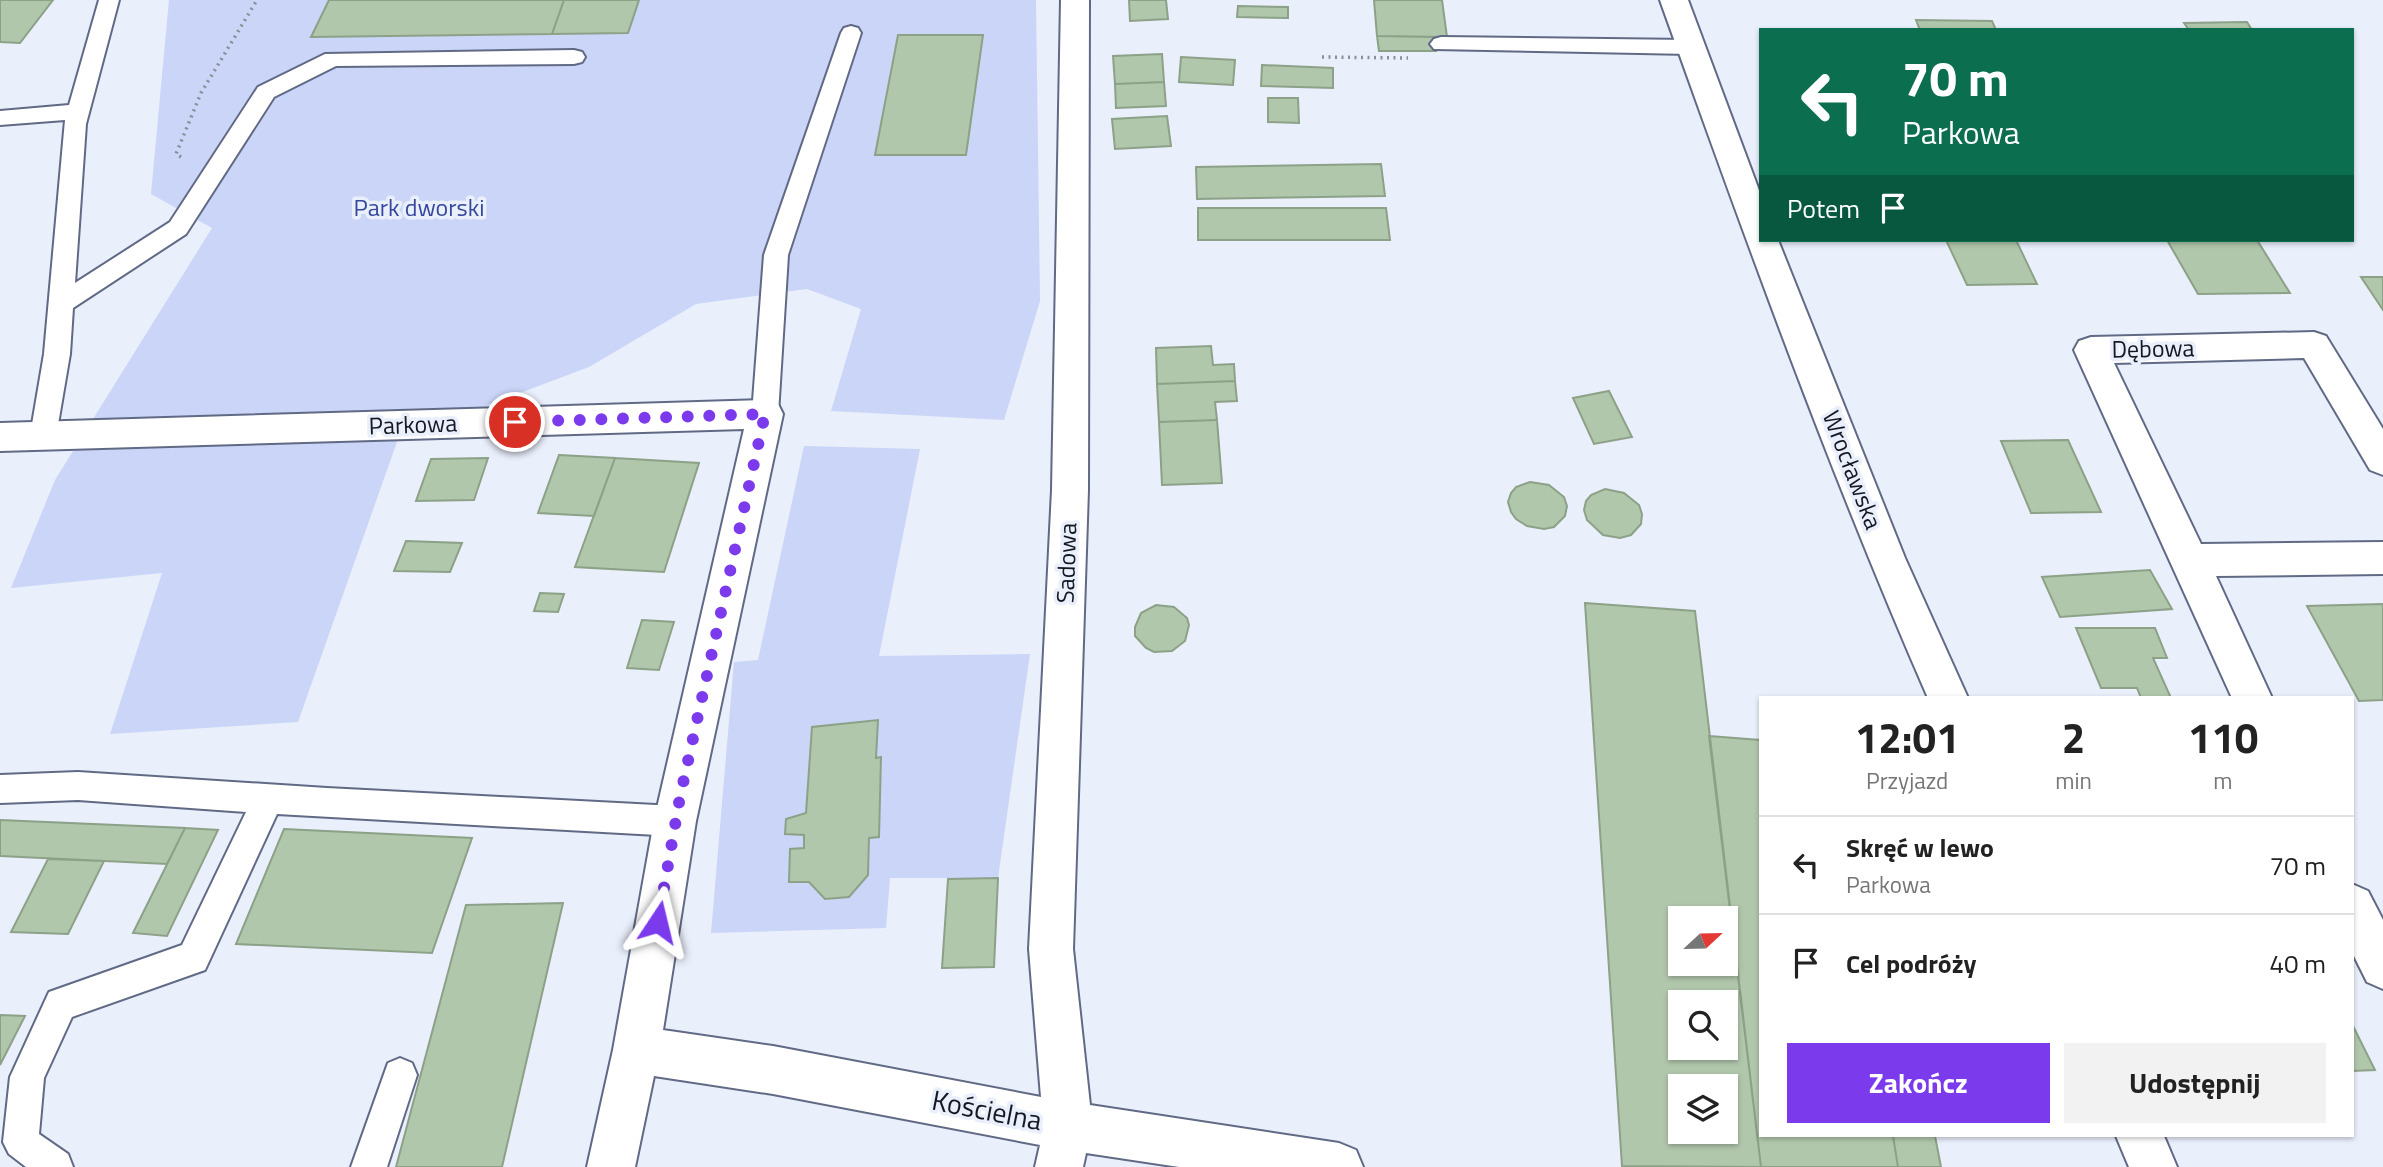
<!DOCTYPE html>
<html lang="pl">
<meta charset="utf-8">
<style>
:root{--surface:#fff;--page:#f2f2f2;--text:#222;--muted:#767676;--line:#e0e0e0;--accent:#7c3aed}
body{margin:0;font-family:"Titillium Web",sans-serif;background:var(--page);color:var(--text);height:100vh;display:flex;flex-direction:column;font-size:26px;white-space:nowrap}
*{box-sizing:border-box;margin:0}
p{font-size:23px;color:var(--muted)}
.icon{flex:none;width:38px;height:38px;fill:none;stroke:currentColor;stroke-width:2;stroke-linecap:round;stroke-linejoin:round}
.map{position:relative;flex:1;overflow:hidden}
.details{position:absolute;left:1759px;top:696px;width:595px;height:441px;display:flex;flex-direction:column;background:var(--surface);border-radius:0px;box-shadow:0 2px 5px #0004}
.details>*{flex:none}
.top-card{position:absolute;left:1759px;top:28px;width:595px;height:214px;border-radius:0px;box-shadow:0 2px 5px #0004;background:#0b6e4f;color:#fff;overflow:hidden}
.needle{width:46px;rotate:68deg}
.controls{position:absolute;left:1668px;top:906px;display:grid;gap:14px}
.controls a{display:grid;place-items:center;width:70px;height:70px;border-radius:0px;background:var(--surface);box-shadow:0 2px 5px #0004;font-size:35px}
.pin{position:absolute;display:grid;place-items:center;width:60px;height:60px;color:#fff;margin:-30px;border:4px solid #fff;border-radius:50%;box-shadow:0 2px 7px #0007}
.me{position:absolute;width:77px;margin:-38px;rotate:10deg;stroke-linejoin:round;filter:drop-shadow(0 0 5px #0008)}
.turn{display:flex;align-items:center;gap:24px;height:147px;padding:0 28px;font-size:32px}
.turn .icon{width:91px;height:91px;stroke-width:2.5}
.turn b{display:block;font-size:49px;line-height:60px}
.then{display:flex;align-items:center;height:66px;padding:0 28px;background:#0003;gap:14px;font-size:26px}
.eta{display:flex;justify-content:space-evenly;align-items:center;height:119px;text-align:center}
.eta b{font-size:42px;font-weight:700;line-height:49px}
.button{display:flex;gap:14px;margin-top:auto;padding:14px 28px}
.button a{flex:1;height:80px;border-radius:0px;background:var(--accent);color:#fff;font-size:28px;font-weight:700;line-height:80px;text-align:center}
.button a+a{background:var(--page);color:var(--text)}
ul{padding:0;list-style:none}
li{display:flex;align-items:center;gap:21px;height:98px;padding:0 28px;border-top:2px solid var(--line)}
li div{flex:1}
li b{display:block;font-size:26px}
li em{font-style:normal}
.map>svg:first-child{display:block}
.green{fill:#cad5f7}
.building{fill:#b1c7ac;stroke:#8ca187;stroke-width:2;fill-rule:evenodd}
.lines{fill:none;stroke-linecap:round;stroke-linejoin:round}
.lane-casing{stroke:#616a85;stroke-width:4}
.street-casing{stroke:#616a85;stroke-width:4}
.secondary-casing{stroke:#616a85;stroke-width:4}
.path{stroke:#8b8f9b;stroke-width:3.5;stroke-dasharray:2 4.5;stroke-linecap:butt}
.lane{fill:#fff;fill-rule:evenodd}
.street{fill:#fff;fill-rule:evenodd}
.secondary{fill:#fff;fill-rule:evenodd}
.route{stroke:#7c3aed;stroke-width:12;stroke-dasharray:0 21.6}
.labels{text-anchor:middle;stroke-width:7;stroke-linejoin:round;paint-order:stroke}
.park-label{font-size:24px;fill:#36489d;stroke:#eaeffc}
.street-label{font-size:24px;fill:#151823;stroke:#eaeffc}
.near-street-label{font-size:28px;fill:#151823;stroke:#eaeffc}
</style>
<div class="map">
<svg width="2383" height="1167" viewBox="0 0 2383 1167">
<rect width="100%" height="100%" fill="#eaeffc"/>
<path class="green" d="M169,0H1036L1040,301L1004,420L831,411L861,309L807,289L696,304L589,367L398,439L298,722L110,734L162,573L11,588L55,480L212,228L151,194Z
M804,446L920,449L879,656L1030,654L998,878H890L886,928L711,933L734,662L758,660Z"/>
<path class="building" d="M0,0H53L20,43L0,42Z
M329,0H564L552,34L311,37Z
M564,0H639L628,33L552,34Z
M1129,0H1166L1168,19L1130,21Z
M1374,0H1442L1447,37L1377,36Z
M1238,6L1288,7V18L1237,17Z
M1916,20L1992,21L1996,30H1920Z
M2247,22L2252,30H2189L2184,23Z
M898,35H983L966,155H875Z
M1377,36L1434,37L1436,51H1379Z
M1162,54L1164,82L1115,84L1113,56Z
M1181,57L1235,60L1233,85L1179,82Z
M1262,65L1333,68V88L1261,86Z
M1164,82L1166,106L1116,108L1115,84Z
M1268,98H1298L1299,123L1268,122Z
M1167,116L1171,146L1115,149L1112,119Z
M1381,164L1385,196L1197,199L1196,167Z
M1198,208H1386L1390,240H1198Z
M1946,240H2016L2037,284L1967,285Z
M2167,240H2257L2290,293L2198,294Z
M2361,277H2383V310Z
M1211,346L1213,365L1234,364L1235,381L1157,384L1156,348Z
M1235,381L1237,401L1215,402L1217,420L1159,422L1157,384Z
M1609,391L1632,437L1594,444L1573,398Z
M1217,420L1222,483L1162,485L1159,422Z
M2068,440L2101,512L2031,513L2001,441Z
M559,455L615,458L594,516L538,513Z
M488,458L474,500L416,501L431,459Z
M615,458L699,463L664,572L575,567Z
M1530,482L1549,485L1564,497L1567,506L1565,516L1554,527L1544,529L1527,526L1516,519L1511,512L1508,502L1511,493L1516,487Z
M1605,489L1624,493L1639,505L1642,514L1641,524L1631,535L1620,538L1603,535L1587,520L1584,510L1586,501L1591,495Z
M406,541L462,543L450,572L394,571Z
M2150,570L2172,609L2060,617L2042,577Z
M540,593L564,594L558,612L534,611Z
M1585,603L1695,611L1761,1167L1622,1166ZM1680,919H1726V964H1680ZM1680,1003H1726V1048H1680ZM1680,1087H1726V1132H1680Z
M2383,604V700L2359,701L2307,606Z
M1156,605L1174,607L1187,618L1189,625L1185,641L1172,651L1154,652L1146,648L1135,636V627L1141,613Z
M642,620L674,622L659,670L627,668Z
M2076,628H2155L2167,658H2153L2171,698H2141L2137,688H2101Z
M878,720L876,758L881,757L879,837L869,838L868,875L849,897L825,899L809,882H789L790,849L804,848V835L785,834L786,819L806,813L812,727Z
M1709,736L1760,740V1136H1893L1898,1167H1761Z
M0,820L185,828L167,864L0,856Z
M185,828L218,830L167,936L133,933Z
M284,829L472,838L432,953L236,944Z
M48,859L104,861L68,934L11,932Z
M998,878L994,967L942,968L948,879Z
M563,903L502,1167H396L466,905Z
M0,1015L25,1016L0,1065Z
M2352,1024L2375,1070L2352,1071Z
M1893,1136H1935L1941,1167H1898Z"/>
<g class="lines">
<g class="lane-casing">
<path id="lane" d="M99,0H119L86,124L75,283L170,222L258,87L325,54L574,50L582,52L585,57L582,62L574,64L336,66L274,97L186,234L73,308L70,354L56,436L52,443L43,446L34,443L30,436L44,354L65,120L0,125V111L69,105Z
M851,26L858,28L861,33L788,255L778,414L774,421L765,424L756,421L752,414L764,255L841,33L844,28Z
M1441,37L1690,40L1697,42L1701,47L1697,52L1690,54L1434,49L1430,44L1434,39Z
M78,772L327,788L675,806L686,811L691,821L686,831L675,836L277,814L205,970L72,1017L44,1078L39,1134L68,1154L73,1167H26L9,1154L3,1142L10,1077L49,992L182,945L246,812L78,800L0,803V775Z
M400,1058L412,1063L417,1075L387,1167H351L388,1063Z"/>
</g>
<g class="street-casing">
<path id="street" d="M1061,0H1089L1088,490L1073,949L1090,1105L1339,1143L1356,1150L1363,1167H1179L1086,1153L1083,1167H1035L1040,1145L773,1094L654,1076L635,1167H587L613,1050L654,821L744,429L0,451V423L765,400L778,404L783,414L696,821L663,1030L773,1046L1041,1097L1029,949L1052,490Z
M2314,332L2326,336L2383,429V475L2370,470L2304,358L2114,363L2201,544L2383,542V574L2216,576L2272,698H2232L2074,350L2079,341L2091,337Z
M2352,884L2368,891L2383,920V989L2367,982L2352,952Z"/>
</g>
<g class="secondary-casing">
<path id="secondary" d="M1660,0H1688L1760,193V240H1778L1905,558L1968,698H1928C1828,469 1744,235 1660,0Z
M2116,1136H2164L2177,1167H2129Z"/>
</g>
<path class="path" d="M1322,57L1408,58
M181,157L176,154L201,93L257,0"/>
<use href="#lane" class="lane"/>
<use href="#street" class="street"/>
<use href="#secondary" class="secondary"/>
</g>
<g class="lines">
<path class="route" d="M515,422L765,414L680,797L658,922"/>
</g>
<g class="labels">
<g class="park-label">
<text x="419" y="216">Park dworski</text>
</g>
<g class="street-label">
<text transform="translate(2153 349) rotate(-1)" y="8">Dębowa</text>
<text transform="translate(413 425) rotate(-2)" y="8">Parkowa</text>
<text transform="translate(1852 470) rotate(69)" y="8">Wrocławska</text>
<text transform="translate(1067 563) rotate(-88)" y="8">Sadowa</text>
</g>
<g class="near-street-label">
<text transform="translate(987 1110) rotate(11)" y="10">Kościelna</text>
</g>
</g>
</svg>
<div class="controls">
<a><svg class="needle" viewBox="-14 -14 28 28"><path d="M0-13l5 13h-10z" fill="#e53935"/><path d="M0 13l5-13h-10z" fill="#767676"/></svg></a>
<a><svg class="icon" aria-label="search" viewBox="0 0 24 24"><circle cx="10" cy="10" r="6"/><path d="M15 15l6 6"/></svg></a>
<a><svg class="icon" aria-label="layers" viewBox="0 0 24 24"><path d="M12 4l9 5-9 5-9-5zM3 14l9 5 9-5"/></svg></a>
</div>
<div class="pin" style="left:515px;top:422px;background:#d93025"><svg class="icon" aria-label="arrive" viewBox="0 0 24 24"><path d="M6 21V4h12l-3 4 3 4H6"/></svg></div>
<svg class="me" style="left:658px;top:922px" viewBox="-20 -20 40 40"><path d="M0-17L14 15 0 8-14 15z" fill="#7c3aed" stroke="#fff" stroke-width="4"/></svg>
<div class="top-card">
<div class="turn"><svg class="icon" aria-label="left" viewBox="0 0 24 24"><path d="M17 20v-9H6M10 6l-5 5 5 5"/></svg><div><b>70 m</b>Parkowa</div></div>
<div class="then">Potem<svg class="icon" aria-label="arrive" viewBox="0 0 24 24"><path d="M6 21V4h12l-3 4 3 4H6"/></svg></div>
</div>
<section class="details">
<div class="eta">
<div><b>12:01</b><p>Przyjazd</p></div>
<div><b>2</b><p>min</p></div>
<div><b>110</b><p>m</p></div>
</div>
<ul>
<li><svg class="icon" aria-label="left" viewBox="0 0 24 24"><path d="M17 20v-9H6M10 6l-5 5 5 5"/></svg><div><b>Skręć w lewo</b><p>Parkowa</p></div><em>70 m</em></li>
<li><svg class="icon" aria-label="arrive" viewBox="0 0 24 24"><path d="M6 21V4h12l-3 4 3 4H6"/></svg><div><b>Cel podróży</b></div><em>40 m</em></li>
</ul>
<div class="button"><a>Zakończ</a><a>Udostępnij</a></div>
</section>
</div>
